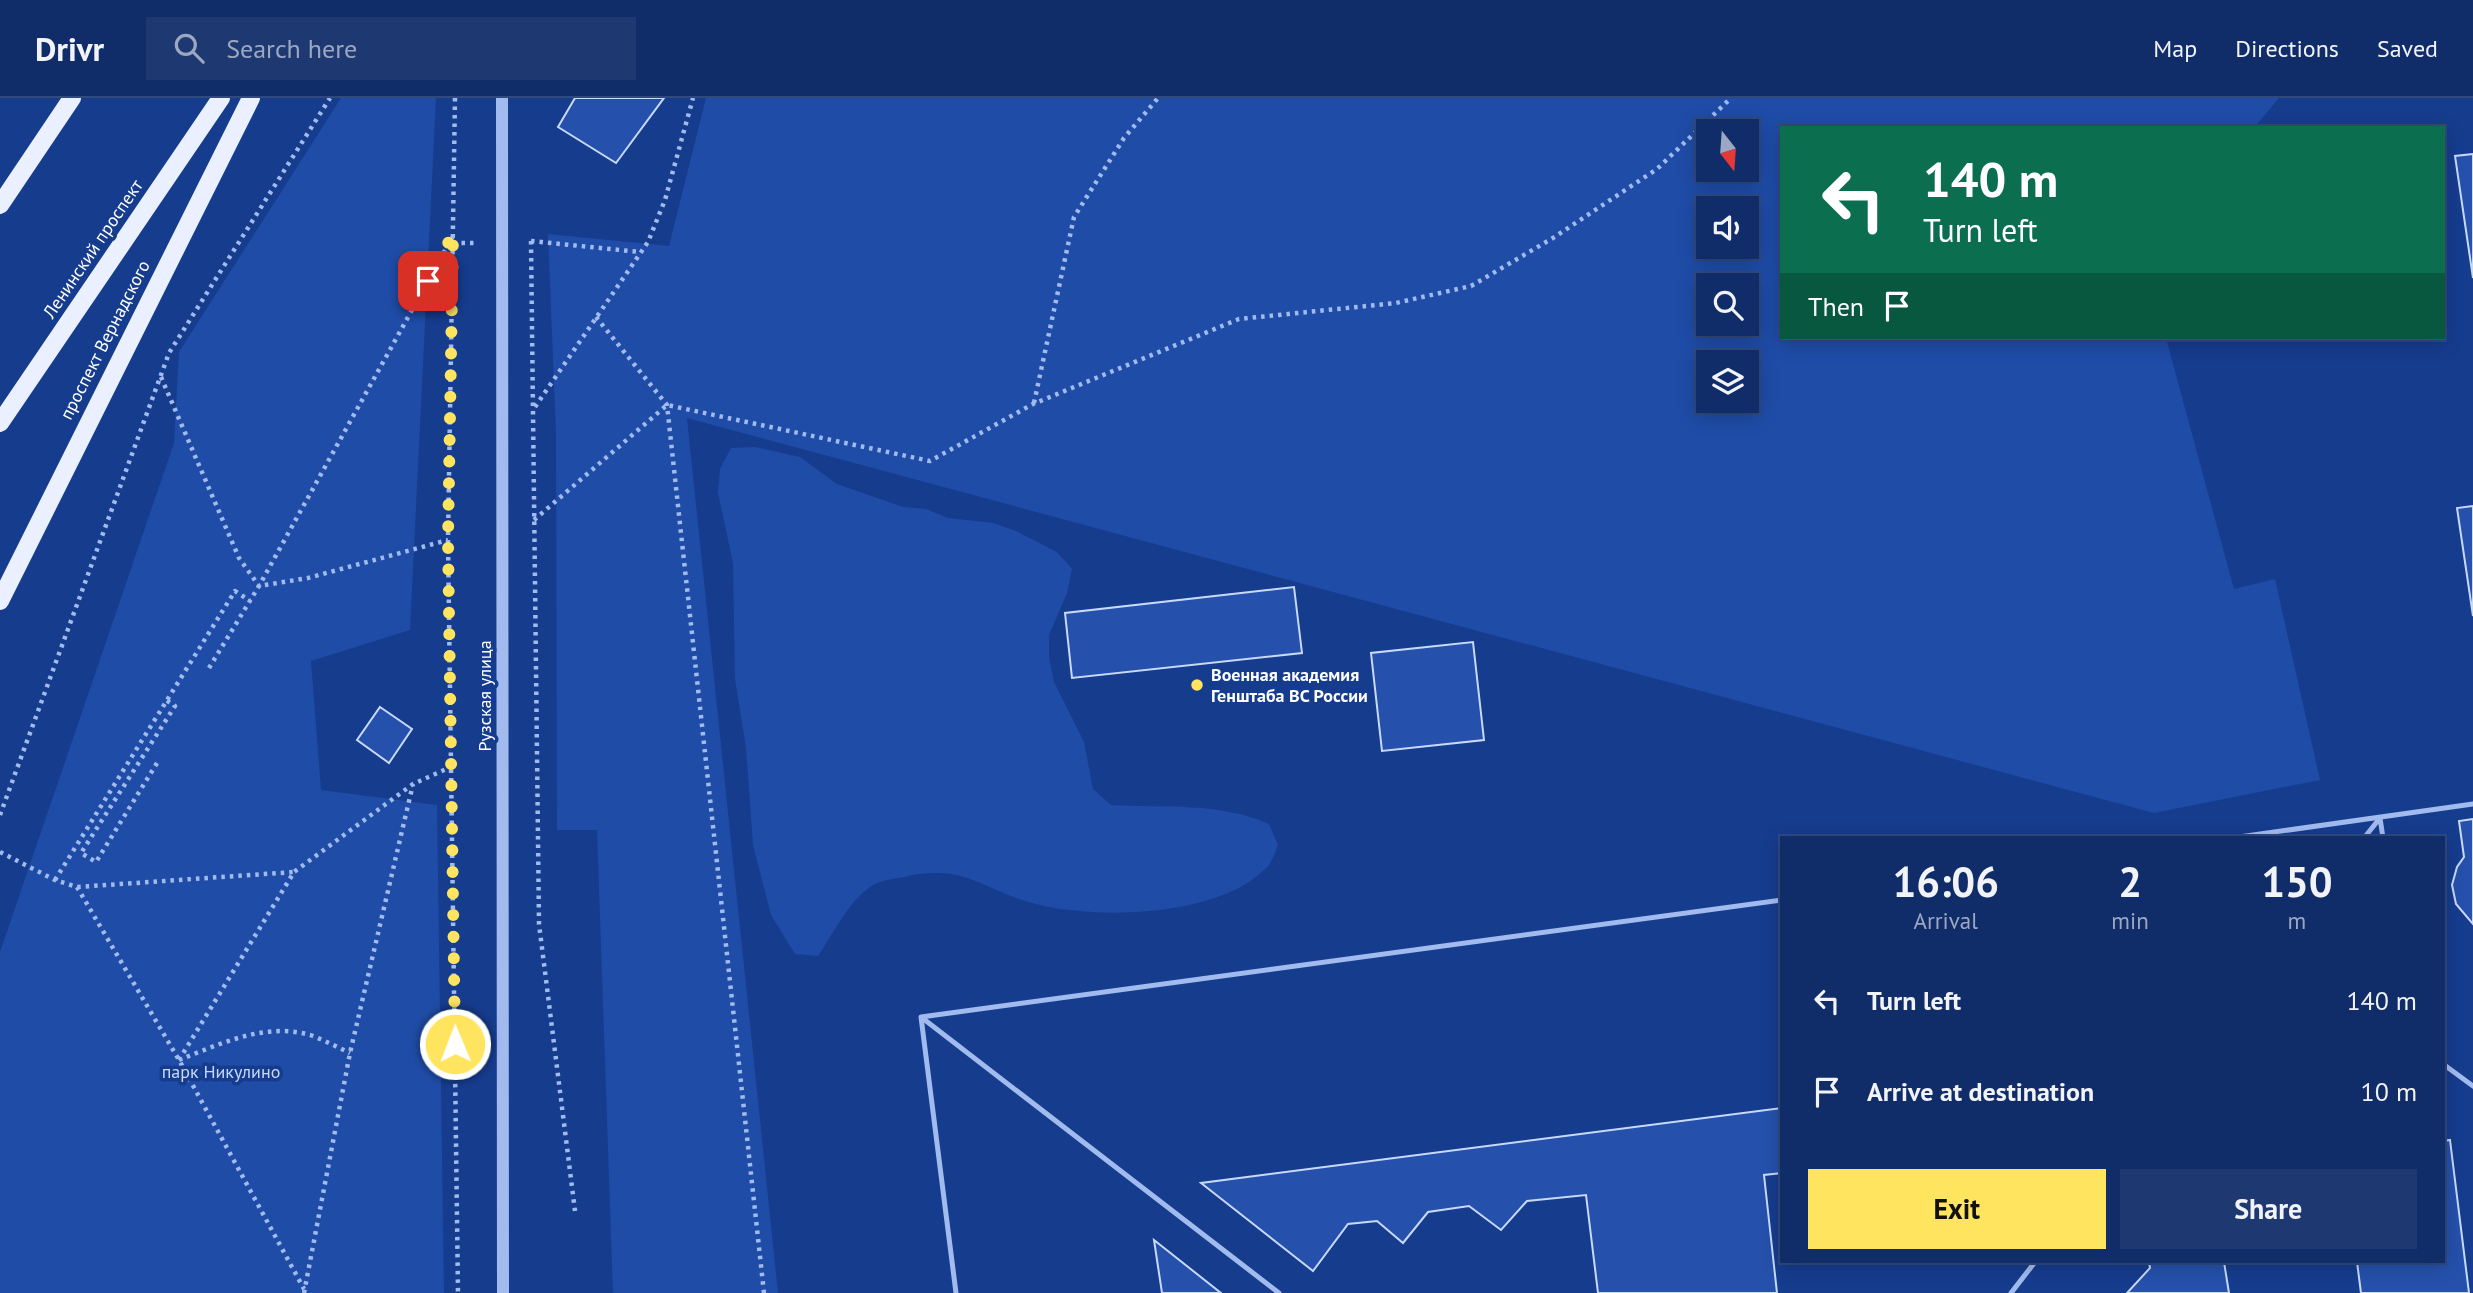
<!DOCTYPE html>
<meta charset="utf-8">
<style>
:root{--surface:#102d6a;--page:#1e3972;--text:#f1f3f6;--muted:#9ca8c1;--line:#30497e;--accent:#ffe460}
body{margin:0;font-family:"PT Sans",sans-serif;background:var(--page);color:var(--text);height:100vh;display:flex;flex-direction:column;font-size:26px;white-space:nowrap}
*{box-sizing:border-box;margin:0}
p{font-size:23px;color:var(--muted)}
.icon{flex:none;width:38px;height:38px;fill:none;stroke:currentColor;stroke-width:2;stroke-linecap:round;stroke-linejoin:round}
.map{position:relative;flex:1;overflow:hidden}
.drawer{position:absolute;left:1780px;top:738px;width:665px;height:427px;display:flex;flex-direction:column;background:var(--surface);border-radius:0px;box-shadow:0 4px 18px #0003,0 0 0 2px var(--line)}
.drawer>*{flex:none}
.top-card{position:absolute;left:1780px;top:28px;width:665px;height:214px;border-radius:0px;box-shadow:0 4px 18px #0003,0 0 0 2px var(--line);background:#0b6e4f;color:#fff;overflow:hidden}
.needle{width:46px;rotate:163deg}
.buttons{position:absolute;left:1696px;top:21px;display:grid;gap:14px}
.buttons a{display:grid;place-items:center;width:63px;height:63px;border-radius:0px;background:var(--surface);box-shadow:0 4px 18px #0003,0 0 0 2px var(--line);font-size:35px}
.pin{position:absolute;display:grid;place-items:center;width:60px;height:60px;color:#fff;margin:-30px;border-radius:14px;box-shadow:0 4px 10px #0006}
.me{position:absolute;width:77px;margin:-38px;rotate:359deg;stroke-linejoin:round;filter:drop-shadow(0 0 5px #0008)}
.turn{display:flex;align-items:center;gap:24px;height:147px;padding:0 28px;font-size:32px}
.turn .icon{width:91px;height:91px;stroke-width:2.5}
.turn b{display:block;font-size:49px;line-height:60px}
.then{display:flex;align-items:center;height:66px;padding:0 28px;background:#0003;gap:14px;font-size:26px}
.eta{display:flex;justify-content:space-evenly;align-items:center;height:119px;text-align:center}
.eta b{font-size:42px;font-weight:700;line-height:49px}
.action{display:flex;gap:14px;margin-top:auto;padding:14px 28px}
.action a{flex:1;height:80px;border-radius:0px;background:var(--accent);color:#111;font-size:28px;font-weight:700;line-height:80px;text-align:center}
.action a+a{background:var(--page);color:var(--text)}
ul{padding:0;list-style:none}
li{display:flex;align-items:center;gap:21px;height:91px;padding:0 28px}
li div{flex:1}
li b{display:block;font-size:26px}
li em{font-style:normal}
header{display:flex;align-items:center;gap:42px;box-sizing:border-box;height:98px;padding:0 35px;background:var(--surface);border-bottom:2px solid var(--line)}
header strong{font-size:33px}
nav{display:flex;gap:38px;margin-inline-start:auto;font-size:24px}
.search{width:490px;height:63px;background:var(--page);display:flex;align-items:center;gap:18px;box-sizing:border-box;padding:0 24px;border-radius:0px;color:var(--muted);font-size:26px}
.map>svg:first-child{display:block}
.green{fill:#1f4ca7;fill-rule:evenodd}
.building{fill:#2551ac;stroke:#c8d9fb;stroke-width:2}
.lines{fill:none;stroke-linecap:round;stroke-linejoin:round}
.path{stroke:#a2bbef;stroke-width:4.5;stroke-dasharray:3.5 5;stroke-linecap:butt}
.service{stroke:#a2bbef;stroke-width:5}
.tertiary{stroke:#a2bbef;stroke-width:12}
.primary{stroke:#eaf0ff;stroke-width:18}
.route{stroke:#ffe460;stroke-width:12;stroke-dasharray:0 21.6}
.poi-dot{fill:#ffe460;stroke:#163c8e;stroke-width:2.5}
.labels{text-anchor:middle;stroke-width:7;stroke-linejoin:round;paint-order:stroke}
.street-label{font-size:18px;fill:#fff;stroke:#163c8e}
.poi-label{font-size:18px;font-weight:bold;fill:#fff;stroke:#163c8e;text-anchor:start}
.park-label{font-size:18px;fill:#c8d9fb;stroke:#163c8e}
</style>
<header>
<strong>Drivr</strong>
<div class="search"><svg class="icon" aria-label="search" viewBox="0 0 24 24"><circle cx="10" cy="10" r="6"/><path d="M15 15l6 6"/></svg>Search here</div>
<nav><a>Map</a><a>Directions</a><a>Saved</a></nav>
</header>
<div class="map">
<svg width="2473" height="1195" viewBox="0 0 2473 1195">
<rect width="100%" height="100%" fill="#163c8e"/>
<path class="green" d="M341,0H436L410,532L311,563L321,692L437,707L444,1195H0V854L174,345L179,254Z
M706,0H2279L2254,30H1782V240H2166L2234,491L2275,481L2320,682L2154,715L687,320L778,1195H613L597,732H557L556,335L548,136L669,148ZM1746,33V72H1708V33ZM1708,110H1746V149H1708ZM1708,187H1746V226H1708ZM1708,264H1746V303H1708Z
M755,349L800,359L837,386L903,409L926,411L948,420L993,425L1016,433L1057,454L1072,471L1067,495L1049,537V559L1054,584L1084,644L1093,691L1111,707C1163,710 1220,704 1269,726L1278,747C1275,754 1272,765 1266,770C1219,819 1098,822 1036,806C981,792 965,764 904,779C894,781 881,782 873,787C848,803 834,835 818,858L795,856L771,817L753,747L746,650L735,581L733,465L718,395L720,371L731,350Z"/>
<path class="building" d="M575,0H664L616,65L558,29Z
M2473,56V180L2455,58Z
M2473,408V518L2457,410Z
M1294,489L1302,555L1072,580L1065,515Z
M1473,544L1484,642L1382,653L1371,555Z
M380,609L412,631L389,665L357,642Z
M2473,721V826L2456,806L2452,787L2457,769L2464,759L2459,723Z
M1782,1010V1075L1764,1077L1777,1195H1598L1586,1097L1527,1103L1501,1132L1469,1108L1428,1114L1403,1145L1377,1123L1348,1126L1313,1173L1201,1085Z
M2450,1042L2469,1195H2361L2357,1164H2443V1043Z
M1154,1142L1221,1195H1162Z
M2149,1164H2224L2229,1195H2127L2150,1170Z"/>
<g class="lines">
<path class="path" d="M455,0L448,442L458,1195
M531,143L539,826L575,1113
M531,143L640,154
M453,145H477
M596,219L667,307L764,1195
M161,279L239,460L259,488L453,138
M1034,305L1074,119L1124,40L1158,0
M535,309L648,144L665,102L693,0
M534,422L667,307L930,363L1033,306L1239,221L1396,205L1471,188L1553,140L1657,71L1731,0
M209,570L259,488L308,480L448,442
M157,665L96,764L81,755L175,608L166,602
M0,717L169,255L330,0
M0,754L55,782L77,789L294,774
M55,782L235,493L250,503
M77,789L179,962L304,1191
M179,962L294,774L413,686L453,668
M179,962C220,946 265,924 310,937C324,942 337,949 350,955
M304,1195L350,955L413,686"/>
<path class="service" d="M2232,740L2473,706
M2364,740L2380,720L2383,740
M921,919L1782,802
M2443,966L2473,988
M956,1195L921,919L1279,1195
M2011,1195L2035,1164"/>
<path class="tertiary" d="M502,0L503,1195"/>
<path class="primary" d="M0,107L72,0
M0,325L221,0
M0,503L251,0"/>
</g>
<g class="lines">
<path class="route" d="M428,183L453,136L448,442L455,946"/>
</g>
<circle class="poi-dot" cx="1197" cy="587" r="7"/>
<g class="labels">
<g class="street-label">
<text transform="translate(93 151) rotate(-56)" y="6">Ленинский проспект</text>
<text transform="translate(105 242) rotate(-63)" y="6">проспект Вернадского</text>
<text transform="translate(485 598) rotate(-90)" y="6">Рузская улица</text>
</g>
<g class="poi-label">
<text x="1211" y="583">Военная академия<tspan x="1211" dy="21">Генштаба ВС России</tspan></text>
</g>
<g class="park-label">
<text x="221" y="980">парк Никулино</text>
</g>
</g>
</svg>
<div class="buttons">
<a><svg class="needle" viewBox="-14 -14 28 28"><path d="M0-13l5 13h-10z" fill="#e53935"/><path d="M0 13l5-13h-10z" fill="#9ca8c1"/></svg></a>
<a><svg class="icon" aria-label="sound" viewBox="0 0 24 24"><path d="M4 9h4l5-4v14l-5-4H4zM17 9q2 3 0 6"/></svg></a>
<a><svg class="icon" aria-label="search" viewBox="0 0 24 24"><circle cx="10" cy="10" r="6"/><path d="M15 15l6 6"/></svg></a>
<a><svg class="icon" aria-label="layers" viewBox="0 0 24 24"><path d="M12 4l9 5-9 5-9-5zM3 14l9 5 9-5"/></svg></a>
</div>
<div class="pin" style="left:428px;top:183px;background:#d93025"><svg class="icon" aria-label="arrive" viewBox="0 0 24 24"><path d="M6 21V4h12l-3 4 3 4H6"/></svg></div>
<svg class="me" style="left:455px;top:946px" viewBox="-20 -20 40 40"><circle r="17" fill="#ffe460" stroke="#fff" stroke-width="3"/><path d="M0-11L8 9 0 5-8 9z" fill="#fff"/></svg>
<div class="top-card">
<div class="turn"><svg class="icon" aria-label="left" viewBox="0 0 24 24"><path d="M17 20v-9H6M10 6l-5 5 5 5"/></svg><div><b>140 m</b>Turn left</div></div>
<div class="then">Then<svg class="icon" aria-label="arrive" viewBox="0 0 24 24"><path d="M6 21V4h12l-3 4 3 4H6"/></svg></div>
</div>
<section class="drawer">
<div class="eta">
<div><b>16:06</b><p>Arrival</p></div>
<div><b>2</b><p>min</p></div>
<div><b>150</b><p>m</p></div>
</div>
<ul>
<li><svg class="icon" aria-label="left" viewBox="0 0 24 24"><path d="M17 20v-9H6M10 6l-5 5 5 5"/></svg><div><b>Turn left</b></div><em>140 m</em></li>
<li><svg class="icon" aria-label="arrive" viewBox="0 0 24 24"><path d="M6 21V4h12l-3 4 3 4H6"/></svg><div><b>Arrive at destination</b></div><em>10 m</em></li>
</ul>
<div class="action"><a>Exit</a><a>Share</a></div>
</section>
</div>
